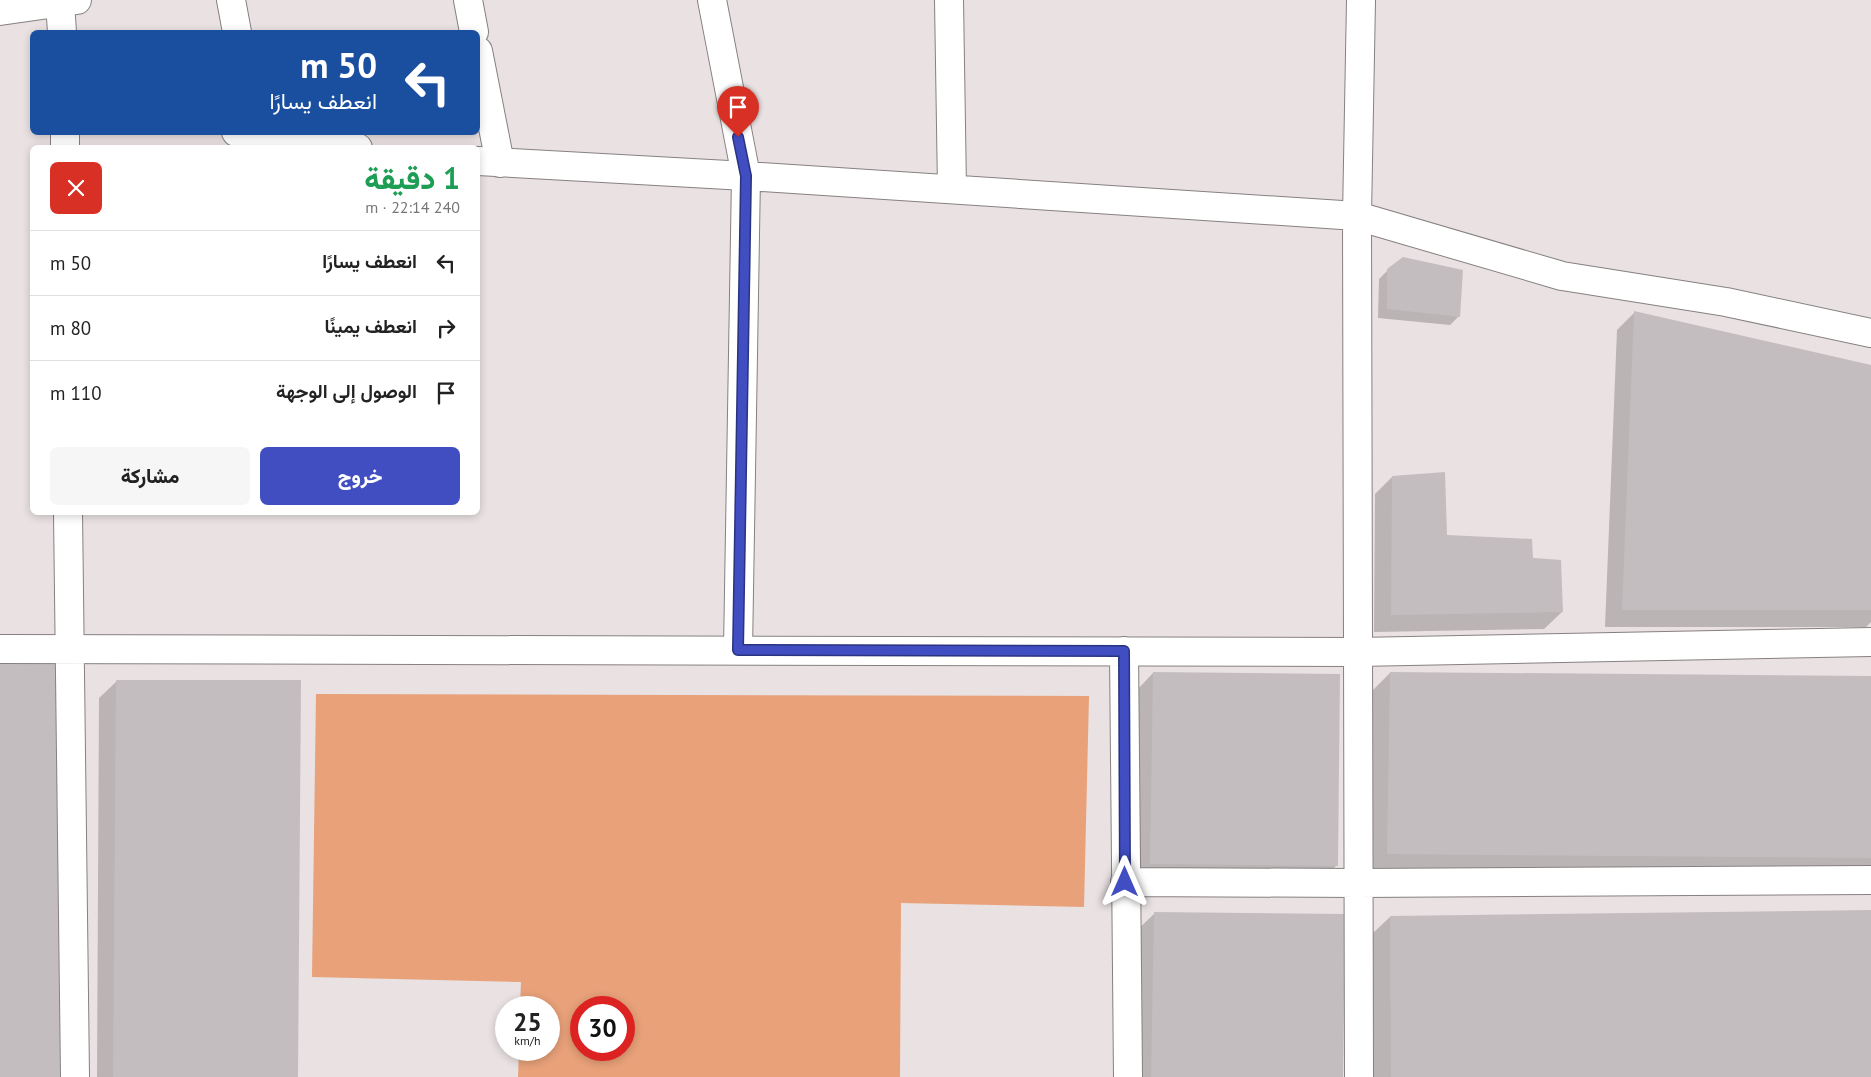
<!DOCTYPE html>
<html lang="ar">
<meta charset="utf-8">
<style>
:root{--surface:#fff;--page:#f6f6f6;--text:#222;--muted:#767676;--line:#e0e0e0;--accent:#414ec2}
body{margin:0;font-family:"PT Sans",Vazirmatn,sans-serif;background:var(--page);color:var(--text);direction:rtl;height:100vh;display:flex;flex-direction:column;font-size:19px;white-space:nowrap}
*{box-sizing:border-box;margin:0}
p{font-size:16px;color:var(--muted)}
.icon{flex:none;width:28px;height:28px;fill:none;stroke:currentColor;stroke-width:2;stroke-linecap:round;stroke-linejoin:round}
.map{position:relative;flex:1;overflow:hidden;direction:ltr}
.details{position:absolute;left:30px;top:145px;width:450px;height:370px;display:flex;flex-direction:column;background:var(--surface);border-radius:8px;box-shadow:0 2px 8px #0003;direction:rtl}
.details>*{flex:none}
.guide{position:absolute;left:30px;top:30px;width:450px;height:105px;border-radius:8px;box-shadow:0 2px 8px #0003;direction:rtl;background:#1a4fa0;color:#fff;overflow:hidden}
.speed{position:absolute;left:495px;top:996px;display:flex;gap:10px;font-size:25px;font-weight:700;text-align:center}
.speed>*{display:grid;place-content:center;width:65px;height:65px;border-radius:50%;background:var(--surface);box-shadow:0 2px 8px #0003;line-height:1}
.speed small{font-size:12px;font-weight:400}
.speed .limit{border:8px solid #d22;background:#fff;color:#111}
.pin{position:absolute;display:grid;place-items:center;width:42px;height:42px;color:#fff;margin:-51px -21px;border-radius:50% 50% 50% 0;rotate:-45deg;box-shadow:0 0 5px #0007}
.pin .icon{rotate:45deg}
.me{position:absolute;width:55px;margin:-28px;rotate:0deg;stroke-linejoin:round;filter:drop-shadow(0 0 4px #0008)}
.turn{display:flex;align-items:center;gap:18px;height:105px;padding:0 20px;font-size:22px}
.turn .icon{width:65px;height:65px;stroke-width:2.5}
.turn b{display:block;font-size:35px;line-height:42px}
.round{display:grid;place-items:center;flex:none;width:52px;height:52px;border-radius:8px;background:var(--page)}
.head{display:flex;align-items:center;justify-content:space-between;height:85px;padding:0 20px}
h1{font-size:30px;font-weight:800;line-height:38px;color:#1e9e55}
.cta{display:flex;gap:10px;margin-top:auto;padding:10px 20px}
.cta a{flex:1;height:58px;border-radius:8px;background:var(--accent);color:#fff;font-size:20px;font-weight:800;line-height:58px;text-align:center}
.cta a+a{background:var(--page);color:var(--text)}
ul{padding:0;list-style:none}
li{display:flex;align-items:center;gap:15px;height:65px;padding:0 20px;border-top:1px solid var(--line)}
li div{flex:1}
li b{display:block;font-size:19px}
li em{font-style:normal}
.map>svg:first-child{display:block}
.green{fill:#e8a179;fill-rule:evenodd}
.shadow{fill:#0003}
.building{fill:#c4bdc0}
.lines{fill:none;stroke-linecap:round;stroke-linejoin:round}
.street-casing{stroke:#878081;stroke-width:30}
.street{stroke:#fff;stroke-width:28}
.route-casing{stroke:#2a337e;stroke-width:12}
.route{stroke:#414ec2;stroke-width:9}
</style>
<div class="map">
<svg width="1871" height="1077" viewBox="0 0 1871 1077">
<rect width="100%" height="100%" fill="#e9e1e2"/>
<path class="green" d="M316,694L1089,696L1084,907L901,903L900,1077H518L519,1050H549V1008L520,1007L521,982L312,977ZM581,1008H624V1050H581Z"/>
<path class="shadow" d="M1388,270L1459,316L1450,325L1378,318L1379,279Z
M1635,312L1871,366V622L1866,627H1605L1617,330Z
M1392,477L1446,536L1532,559L1562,612L1544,629L1374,632L1375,494Z
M1153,673L1337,865L1319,883L1133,881L1136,691Z
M1390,673L1871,678V865L1860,876L1370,871L1372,691Z
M117,681L297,1077H97L99,698Z
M1871,911V1077H1374L1372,934L1390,917Z
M1154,914L1341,1077H1134L1136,931Z"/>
<path class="building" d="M1403,257L1463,270L1460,317L1387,309V269Z
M1634,311L1871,365V610H1622Z
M1445,472L1447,535L1532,539L1533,558L1561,560L1563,612L1391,615L1392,476Z
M0,664H62L64,1077H0Z
M1153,672L1340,674L1338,866L1150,864Z
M1390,672L1871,676V858L1387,854Z
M116,680H301L298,1077H113Z
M1871,910V1077H1391L1390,916Z
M1154,912L1345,914L1343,1077H1151Z"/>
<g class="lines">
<g class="street-casing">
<path id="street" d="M231,0L237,32
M468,0L474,32
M712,0L746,176L738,650
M949,0L952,189
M60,3L62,32
M0,11L77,0
M478,51L500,163
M65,132V148
M236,132L358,148
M478,161L746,176L1357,216L1562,276L1726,302L1871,333
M68,512L75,1077
M0,649L1357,652L1871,642
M1124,651L1128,1077
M1125,882L1358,883L1871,880
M1359,1077L1357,216L1361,0"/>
</g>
<use href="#street" class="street"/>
</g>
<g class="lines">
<g class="route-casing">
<path id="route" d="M738,137L746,176L738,650L1124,651L1125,882"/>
</g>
<use href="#route" class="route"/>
</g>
</svg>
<div class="speed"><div>25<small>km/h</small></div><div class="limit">30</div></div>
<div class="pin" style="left:738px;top:137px;background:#d93025"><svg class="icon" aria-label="arrive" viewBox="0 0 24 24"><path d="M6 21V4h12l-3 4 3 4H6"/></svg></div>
<svg class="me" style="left:1125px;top:882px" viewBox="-20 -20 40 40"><path d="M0-17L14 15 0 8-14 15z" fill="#414ec2" stroke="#fff" stroke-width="4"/></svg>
<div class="guide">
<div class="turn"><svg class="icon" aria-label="left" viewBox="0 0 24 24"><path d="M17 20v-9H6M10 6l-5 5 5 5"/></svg><div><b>50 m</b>انعطف يسارًا</div></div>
</div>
<section class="details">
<div class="head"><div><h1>1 دقيقة</h1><p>240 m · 22:14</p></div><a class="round" style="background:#d93025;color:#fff"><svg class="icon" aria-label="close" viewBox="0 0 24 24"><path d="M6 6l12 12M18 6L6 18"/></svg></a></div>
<ul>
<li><svg class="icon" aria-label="left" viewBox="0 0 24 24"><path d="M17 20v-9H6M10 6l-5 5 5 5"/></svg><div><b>انعطف يسارًا</b></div><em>50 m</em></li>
<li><svg class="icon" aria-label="right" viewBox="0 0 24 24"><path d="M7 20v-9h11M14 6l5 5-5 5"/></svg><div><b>انعطف يمينًا</b></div><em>80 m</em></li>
<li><svg class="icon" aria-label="arrive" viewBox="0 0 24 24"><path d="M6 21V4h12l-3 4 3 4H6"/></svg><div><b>الوصول إلى الوجهة</b></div><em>110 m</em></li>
</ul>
<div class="cta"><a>خروج</a><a>مشاركة</a></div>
</section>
</div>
